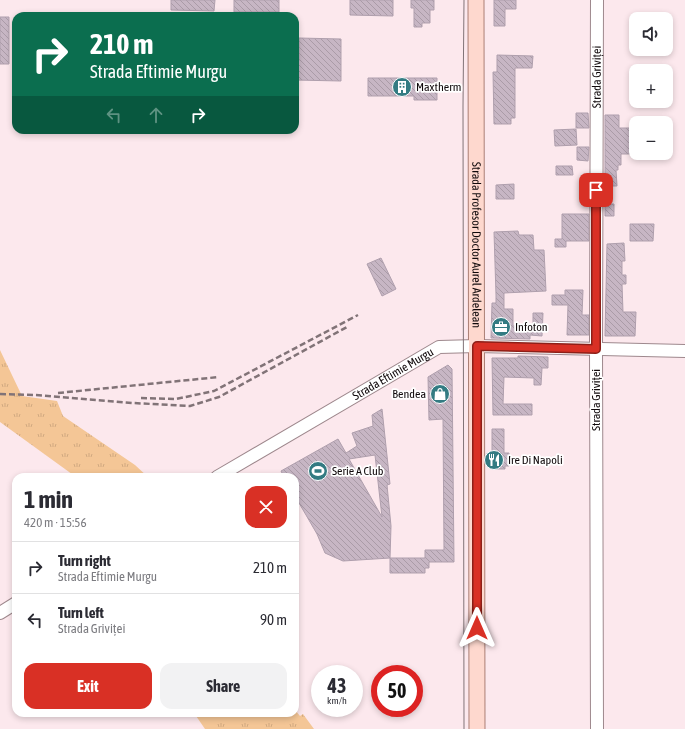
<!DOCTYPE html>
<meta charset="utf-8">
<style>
:root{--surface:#fff;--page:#f2f2f3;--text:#2b2b33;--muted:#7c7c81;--line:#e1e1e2;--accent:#d93025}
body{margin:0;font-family:"Asap Condensed",sans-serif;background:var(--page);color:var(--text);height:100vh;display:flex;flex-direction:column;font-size:15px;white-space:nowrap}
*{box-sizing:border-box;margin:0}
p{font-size:13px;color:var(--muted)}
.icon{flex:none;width:22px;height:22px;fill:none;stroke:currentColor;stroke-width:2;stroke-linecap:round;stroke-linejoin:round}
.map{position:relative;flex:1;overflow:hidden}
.drawer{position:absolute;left:12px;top:473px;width:287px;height:244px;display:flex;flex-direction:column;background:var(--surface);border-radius:12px;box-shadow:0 2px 6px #0003}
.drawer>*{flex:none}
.top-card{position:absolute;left:12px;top:12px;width:287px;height:122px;border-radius:12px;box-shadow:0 2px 6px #0003;background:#0b6e4f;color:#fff;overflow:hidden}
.fabs{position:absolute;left:629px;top:12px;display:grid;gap:8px}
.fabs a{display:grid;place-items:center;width:44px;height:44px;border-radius:8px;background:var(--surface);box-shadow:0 2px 6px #0003;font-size:20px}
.speed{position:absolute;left:311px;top:665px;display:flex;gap:8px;font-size:20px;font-weight:700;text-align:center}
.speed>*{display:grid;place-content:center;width:52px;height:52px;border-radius:50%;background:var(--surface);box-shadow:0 2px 6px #0003;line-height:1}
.speed small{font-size:10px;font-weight:400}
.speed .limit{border:6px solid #d22;background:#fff;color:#111}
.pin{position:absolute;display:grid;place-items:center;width:34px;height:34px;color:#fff;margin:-17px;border-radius:8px;box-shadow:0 2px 6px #0006}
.me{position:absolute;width:44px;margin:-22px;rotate:0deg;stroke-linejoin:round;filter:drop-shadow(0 0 3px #0008)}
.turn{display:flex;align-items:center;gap:14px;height:84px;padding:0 12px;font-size:18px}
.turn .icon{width:52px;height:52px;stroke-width:2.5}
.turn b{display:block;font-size:28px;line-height:34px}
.lanes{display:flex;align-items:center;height:38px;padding:0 12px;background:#0003;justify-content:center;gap:20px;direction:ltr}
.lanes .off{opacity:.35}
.round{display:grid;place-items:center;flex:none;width:42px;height:42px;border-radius:12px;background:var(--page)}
.head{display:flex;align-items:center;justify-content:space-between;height:68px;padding:0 12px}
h1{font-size:24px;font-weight:700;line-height:30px}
.action{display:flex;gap:8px;margin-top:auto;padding:8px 12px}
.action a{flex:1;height:46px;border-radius:12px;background:var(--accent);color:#fff;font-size:16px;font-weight:700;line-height:46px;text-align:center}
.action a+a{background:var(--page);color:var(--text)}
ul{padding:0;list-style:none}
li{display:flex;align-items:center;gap:12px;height:52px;padding:0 12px;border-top:1px solid var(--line)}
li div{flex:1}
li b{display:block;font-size:15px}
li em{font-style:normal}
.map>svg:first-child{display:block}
.grass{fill:url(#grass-tufts)}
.building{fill:url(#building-back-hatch);stroke:#af9fad;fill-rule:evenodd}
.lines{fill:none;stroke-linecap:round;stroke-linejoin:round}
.minor-casing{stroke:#9e888d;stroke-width:14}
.major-casing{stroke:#ab7f75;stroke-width:17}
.minor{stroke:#fff;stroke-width:12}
.major{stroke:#fed8ce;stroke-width:15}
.tram{stroke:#817377;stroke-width:1}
.rail{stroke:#817377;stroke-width:2.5;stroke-dasharray:6 3;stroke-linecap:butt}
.route-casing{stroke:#8d1f18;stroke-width:10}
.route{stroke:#d93025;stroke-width:7}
.labels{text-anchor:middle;stroke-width:3.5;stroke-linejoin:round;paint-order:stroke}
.street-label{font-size:12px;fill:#10090b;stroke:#fff}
.poi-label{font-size:12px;fill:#10090b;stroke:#fff;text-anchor:start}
</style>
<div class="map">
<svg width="685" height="729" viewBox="0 0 685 729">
<defs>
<pattern id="grass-tufts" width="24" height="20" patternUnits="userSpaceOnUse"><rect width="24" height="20" fill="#f4c696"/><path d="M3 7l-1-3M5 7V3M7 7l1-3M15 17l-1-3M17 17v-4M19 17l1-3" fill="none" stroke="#d0a980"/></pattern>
<pattern id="building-back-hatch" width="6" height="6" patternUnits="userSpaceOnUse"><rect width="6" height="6" fill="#c7b6c4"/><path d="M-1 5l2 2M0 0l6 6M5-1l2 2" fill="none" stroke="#aa9ba7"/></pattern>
</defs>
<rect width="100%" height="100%" fill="#fce8ed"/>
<path class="grass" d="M0,350L22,396L57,401L63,416L135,465L148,477H76L0,422Z
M295,710L300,716L303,714L314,729H205L194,713H295Z"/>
<path class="building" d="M171,0H215L214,11L171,10Z
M234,0H279V12H234Z
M350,0H393V16L350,15Z
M411,0H434V10H430V23H422V27H414V8H411Z
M494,0H516V9H505V26H494Z
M0,17H9V64H0Z
M299,38L341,39V81L295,80V61H299Z
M497,55L533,56L532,68H515V118H511V124H494L493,72H497Z
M368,78H437V100H414V96H368Z
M576,113H588L589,128H576Z
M605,115H619V128H636V154H621V165H618V170H616L617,186H605Z
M576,129L577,145L555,146L554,130Z
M577,147H589L588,161L577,160Z
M556,166H572L573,175H556Z
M514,184V199H496V185Z
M605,204H614V216H605Z
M562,214H589V241H566V247H555V239H562Z
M630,224H654L653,241H630Z
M518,231L519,235H533L534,250H544L546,291L504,293V309H513V326H533V313H543L542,336L530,335V339L491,338L492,303H496V295L494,232Z
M624,243L625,261H622V275H626V284H622L623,312H636L635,336H605L607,244Z
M381,258L396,289L382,296L367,264Z
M565,290H583L582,315H589V335H567L568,305H552V295H565Z
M518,356L548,357V368H542L541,385H534V378L504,377L503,404H532V415H493L492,358H518Z
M448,365L452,369L454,562H429V568H425V573H390V558H425V550H444L443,419L429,420L428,377Z
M382,409L390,484L387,485L391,526L390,558L343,561L325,553L317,534L295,496V477H284L281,471L338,439L346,453L357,446L352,433L373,426L372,415ZM375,455L382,517L349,459Z
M492,429H504V453H509V466H505V469H492Z"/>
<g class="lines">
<g class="minor-casing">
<g id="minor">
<path id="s1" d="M217,477L439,347L477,346L685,351"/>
<path d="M0,613L16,603"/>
<path id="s2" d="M597,729L596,349L597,0"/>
</g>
</g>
<g class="major-casing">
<g id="major">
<path id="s3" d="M476,0L477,729"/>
</g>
</g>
<use href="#minor" class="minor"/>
<use href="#major" class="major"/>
<path class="tram" d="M464,729L463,106L464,0"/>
<path class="rail" d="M58,393L219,377
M0,394L36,395L133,403L190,406L219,397L347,327
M141,398L176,399L214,391L358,315"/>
</g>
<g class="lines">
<g class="route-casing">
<path id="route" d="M477,628V346L596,349V190"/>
</g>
<use href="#route" class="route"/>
</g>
<defs>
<g id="building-disc" transform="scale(1)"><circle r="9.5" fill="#337b82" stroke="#fff"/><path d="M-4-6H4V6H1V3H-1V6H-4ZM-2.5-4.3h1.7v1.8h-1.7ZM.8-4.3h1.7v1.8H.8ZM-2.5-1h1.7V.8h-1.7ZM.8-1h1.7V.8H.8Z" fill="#fff"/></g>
<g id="office-disc" transform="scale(1)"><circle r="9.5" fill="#337b82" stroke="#fff"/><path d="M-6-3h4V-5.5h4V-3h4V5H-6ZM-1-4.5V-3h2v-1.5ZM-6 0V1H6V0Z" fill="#fff"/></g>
<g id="shop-disc" transform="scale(1)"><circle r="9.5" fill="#337b82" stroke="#fff"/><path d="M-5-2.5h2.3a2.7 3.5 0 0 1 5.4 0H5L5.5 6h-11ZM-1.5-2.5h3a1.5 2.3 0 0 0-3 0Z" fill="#fff"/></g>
<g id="restaurant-disc" transform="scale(1)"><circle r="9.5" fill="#337b82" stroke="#fff"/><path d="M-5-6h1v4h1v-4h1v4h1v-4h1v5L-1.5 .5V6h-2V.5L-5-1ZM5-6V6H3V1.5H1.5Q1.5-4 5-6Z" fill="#fff"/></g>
<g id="stadium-disc" transform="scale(1)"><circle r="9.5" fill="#337b82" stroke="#fff"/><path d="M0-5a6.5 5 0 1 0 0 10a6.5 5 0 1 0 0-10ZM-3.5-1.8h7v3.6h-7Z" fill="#fff"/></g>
</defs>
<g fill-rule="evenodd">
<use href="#building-disc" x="402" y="87"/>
<use href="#office-disc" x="501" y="327"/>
<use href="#shop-disc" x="440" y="394"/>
<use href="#restaurant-disc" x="494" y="460"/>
<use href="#stadium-disc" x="318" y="471"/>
</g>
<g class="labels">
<g class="street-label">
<text dy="4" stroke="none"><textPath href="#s2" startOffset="652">Strada Griviței</textPath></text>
<text dy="4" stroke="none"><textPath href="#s3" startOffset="245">Strada Profesor Doctor Aurel Ardelean</textPath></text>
<text dy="4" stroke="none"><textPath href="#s1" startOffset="204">Strada Eftimie Murgu</textPath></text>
<text transform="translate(596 400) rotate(-90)" y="4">Strada Griviței</text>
</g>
<g class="poi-label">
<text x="416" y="91">Maxtherm</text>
<text x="515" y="331">Infoton</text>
<text x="426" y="398" text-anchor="end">Bendea</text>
<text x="508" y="464">Ire Di Napoli</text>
<text x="332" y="475">Serie A Club</text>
</g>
</g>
</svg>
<div class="fabs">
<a><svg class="icon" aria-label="sound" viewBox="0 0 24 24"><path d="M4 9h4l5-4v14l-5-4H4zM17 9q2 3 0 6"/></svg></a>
<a>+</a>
<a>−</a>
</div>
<div class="speed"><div>43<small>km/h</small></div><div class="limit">50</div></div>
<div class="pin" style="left:596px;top:190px;background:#d93025"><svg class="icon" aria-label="arrive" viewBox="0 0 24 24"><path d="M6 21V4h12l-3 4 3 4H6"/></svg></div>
<svg class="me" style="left:477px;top:628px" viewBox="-20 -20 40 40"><path d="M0-17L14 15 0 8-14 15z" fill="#d93025" stroke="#fff" stroke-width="4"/></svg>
<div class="top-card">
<div class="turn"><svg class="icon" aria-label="right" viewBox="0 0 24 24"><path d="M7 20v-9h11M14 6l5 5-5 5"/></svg><div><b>210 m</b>Strada Eftimie Murgu</div></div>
<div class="lanes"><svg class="icon off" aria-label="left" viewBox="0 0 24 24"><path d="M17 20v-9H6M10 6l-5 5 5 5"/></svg><svg class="icon off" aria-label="ahead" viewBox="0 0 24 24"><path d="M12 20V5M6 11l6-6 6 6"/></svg><svg class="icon" aria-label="right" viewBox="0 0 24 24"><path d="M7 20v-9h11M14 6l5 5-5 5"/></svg></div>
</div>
<section class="drawer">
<div class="head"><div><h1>1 min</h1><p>420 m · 15:56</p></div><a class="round" style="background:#d93025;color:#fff"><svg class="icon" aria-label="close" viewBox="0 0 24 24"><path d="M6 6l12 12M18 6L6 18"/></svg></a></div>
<ul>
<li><svg class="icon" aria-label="right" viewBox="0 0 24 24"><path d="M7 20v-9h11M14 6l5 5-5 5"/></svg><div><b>Turn right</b><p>Strada Eftimie Murgu</p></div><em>210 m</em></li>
<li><svg class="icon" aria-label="left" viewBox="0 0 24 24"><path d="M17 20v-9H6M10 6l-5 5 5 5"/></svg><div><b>Turn left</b><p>Strada Griviței</p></div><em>90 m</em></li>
</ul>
<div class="action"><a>Exit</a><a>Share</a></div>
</section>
</div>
